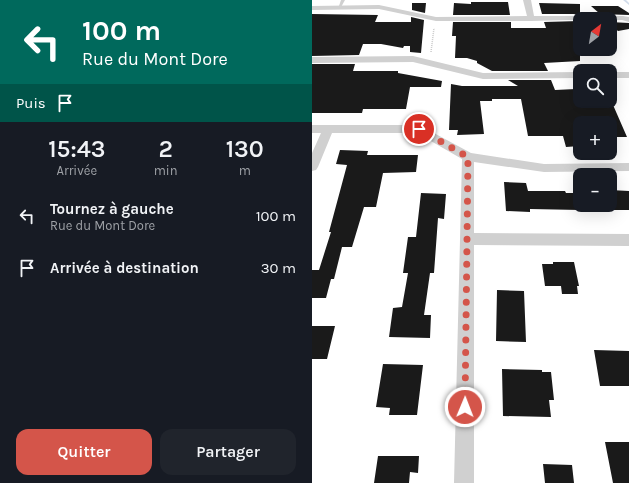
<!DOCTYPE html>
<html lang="fr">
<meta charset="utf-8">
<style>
:root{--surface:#171b24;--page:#20242c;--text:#f1f3f6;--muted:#9ea1a6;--accent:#d4554a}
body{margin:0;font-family:Karla,sans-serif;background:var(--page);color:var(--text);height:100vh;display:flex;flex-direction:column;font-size:15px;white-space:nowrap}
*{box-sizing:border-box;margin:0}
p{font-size:13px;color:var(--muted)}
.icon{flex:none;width:22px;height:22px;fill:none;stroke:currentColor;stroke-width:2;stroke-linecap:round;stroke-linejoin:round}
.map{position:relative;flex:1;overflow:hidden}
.panel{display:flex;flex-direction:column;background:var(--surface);width:312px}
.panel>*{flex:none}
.hud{background:#00695c;color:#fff;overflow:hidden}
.needle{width:26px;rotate:31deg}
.controls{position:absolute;left:261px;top:12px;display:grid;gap:8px}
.controls a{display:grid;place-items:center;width:44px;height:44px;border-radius:8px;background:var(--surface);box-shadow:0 4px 16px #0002;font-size:20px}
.pin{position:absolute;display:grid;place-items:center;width:34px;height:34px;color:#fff;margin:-17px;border:2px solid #fff;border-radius:50%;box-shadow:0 1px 4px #0007}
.me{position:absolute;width:44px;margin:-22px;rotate:1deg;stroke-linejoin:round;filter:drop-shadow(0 0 3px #0008)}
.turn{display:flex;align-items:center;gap:14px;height:84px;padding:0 16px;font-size:18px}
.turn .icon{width:52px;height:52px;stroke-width:2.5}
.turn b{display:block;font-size:28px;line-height:34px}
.then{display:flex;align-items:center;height:38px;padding:0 16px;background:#0003;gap:8px;font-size:15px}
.eta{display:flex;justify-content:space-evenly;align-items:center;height:68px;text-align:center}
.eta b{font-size:24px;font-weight:600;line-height:28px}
.button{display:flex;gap:8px;margin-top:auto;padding:8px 16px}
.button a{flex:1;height:46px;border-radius:12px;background:var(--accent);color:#fff;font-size:16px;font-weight:600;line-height:46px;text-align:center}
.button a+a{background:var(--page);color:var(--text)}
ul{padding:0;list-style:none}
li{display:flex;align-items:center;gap:12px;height:52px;padding:0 16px}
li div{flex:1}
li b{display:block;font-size:15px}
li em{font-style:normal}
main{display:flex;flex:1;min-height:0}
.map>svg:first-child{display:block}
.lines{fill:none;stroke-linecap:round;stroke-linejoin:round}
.stream{fill:#d2ddeb;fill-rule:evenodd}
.building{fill:#1a1a1a}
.path{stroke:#cacaca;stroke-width:1.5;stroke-dasharray:1 1;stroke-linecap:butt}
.lane{fill:#d0d0d0;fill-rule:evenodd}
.street{fill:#d0d0d0;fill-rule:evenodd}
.route{stroke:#d4554a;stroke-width:7;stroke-dasharray:0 12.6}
</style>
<main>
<section class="panel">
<div class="hud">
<div class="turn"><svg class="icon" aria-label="left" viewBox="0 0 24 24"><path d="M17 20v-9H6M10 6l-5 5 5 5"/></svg><div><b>100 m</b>Rue du Mont Dore</div></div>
<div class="then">Puis<svg class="icon" aria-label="arrive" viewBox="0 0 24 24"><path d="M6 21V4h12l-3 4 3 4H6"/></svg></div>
</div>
<div class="eta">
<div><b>15:43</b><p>Arrivée</p></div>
<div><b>2</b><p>min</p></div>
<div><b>130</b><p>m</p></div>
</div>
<ul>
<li><svg class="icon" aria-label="left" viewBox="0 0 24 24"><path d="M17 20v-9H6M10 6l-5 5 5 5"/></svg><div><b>Tournez à gauche</b><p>Rue du Mont Dore</p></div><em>100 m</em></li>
<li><svg class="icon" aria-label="arrive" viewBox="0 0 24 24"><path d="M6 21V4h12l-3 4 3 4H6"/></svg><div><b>Arrivée à destination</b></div><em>30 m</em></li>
</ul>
<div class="button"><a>Quitter</a><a>Partager</a></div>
</section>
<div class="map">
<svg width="317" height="483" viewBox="0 0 317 483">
<rect width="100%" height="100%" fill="#fff"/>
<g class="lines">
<path class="stream" d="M311,0H314L317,3V5Z"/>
</g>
<path class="building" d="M159,2H196L198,15H141L142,3L159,4Z
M100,3H114L113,13L100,10Z
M227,3L268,4V14H230Z
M279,6H306L317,13V15L288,14Z
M0,14L66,15L63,22H99V17L112,20L109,53L98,52V42V46H92L91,48L69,44H51L47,55L0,56Z
M268,21V61L232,63L236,71H180L165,63V61L155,58H143L144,36H140L141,22H199V28H234L232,22Z
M298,22L317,23V29L306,31L298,24Z
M0,64H43L41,71H86V73L130,81L129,87H98L94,109H51L50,113H0Z
M196,80H239L243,90L264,89L268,101H298V98L315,137H298V123H268V146L254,147L251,136H216L209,99H180V101H168L172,134L145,135L146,130H137L139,84L150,86H206Z
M28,150L56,151L55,155H106L104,172L71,173L64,207H52L40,247H30L22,279H19L14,298H0V270H7L19,232H17L35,165L24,164Z
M192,182L214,183L216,191H253L254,193H268V210L218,209V212L194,211Z
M298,190L317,191V210H298Z
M109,193L134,194L132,219L126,218L122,273H118L112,315H119L118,338L77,337L81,308L90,307L96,273H91L96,237H104Z
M241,262H262L267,286H265L266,294H250L249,286H233L230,264H241Z
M185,290L212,291L214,342L184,341Z
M0,326H23L15,359H0Z
M282,350L317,351V386H288Z
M71,364L111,365L105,415H77L78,408L64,407Z
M190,369L230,370V372H239L242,400H237L239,417L191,416Z
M293,442H317V483H301Z
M66,456H107L106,473L98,472L97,483H62Z
M231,464L260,465L262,483H233Z"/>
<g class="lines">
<path class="path" d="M119,52L122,28"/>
<path class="lane" d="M29,0H33L28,9H26Z"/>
<path class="street" d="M211,0H219L222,16H311L317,17V22L310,20H298V19L219,21H124L67,9L0,10V6L67,5L124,17L215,16Z
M101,56L171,73L268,72V78L171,79L101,62L0,63V57Z
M298,72H317V78H298Z
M0,125H107L159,153L232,164L317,163V171L232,172L162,162V233L317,234V246L162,245V483H142L150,159L105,133H20L6,167L4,170L0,171V153L9,133H0Z"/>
</g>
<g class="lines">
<path class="route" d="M107,129L156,157L153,407"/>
</g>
</svg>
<div class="controls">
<a><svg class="needle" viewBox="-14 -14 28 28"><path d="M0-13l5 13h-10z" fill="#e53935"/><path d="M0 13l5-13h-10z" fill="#9ea1a6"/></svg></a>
<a><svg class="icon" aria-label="search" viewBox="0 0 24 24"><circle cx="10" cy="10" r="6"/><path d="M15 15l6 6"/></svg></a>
<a>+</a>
<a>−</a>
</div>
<div class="pin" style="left:107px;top:129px;background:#d93025"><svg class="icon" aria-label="arrive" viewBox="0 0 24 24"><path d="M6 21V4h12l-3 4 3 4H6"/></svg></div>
<svg class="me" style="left:153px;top:407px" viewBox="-20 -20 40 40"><circle r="17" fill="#d4554a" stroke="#fff" stroke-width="3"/><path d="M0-11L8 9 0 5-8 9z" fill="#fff"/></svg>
</div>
</main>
